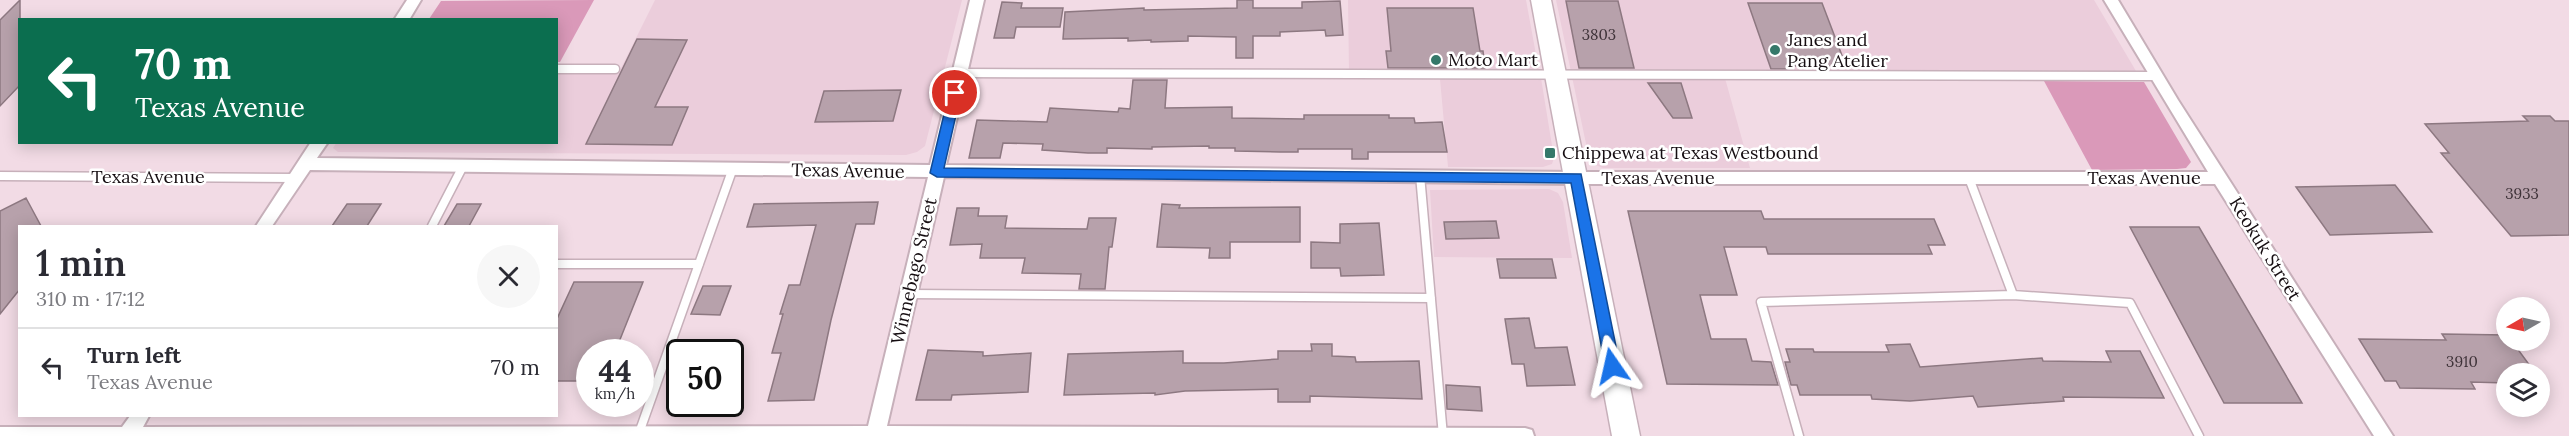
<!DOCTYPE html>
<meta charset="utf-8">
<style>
:root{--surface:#fff;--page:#f7f7f7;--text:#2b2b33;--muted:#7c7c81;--line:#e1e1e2}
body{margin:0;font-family:Lora,serif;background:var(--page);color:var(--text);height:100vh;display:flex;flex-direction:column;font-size:22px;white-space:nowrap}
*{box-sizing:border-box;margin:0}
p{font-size:20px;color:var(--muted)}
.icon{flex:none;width:33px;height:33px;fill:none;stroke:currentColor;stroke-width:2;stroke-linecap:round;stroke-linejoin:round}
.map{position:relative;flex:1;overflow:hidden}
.panel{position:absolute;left:18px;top:225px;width:540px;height:192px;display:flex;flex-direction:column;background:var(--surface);border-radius:0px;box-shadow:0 3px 15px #0003}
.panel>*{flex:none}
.guide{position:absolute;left:18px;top:18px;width:540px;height:126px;border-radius:0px;box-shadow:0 3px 15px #0003;background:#0b6e4f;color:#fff;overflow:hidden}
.needle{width:39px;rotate:261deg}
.controls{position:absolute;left:2496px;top:297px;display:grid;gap:12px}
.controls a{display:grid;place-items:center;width:54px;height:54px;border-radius:50%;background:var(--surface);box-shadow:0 3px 15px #0003;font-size:30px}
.speed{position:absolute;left:576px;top:339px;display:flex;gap:12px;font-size:30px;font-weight:700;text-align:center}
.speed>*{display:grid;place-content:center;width:78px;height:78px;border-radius:50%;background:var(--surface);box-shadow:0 3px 15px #0003;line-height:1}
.speed small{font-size:15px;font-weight:400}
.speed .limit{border:3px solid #111;border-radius:9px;background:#fff;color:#111}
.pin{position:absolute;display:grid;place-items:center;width:51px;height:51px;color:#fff;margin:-26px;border:3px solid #fff;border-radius:50%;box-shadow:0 2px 6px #0007}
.me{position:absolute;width:66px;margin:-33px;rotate:349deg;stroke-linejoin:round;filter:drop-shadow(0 0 4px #0008)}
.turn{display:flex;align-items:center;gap:21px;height:126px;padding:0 18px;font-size:27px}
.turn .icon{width:78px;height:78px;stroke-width:2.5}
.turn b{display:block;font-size:42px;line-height:51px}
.round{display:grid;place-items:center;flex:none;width:63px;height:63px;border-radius:32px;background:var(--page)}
.summary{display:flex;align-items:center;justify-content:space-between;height:102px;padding:0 18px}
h1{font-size:36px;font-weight:600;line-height:45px}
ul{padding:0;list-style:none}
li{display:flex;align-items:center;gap:18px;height:78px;padding:0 18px;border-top:2px solid var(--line)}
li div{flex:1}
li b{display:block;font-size:22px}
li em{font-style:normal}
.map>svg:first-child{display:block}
.built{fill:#ebcddb}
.green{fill:#da99b9}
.building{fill:#b7a1ab;stroke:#8d7881;stroke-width:1.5}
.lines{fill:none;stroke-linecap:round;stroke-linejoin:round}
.service-casing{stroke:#c7b0ba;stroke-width:11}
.minor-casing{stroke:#c7b0ba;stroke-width:4}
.secondary-casing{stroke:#c7b0ba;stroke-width:3}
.service{stroke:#fff;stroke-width:8}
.minor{fill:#fff;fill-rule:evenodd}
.secondary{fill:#fff;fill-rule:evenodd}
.route{fill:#1a73e8;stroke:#114b97;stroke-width:1.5}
.poi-dot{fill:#35786a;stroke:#fff;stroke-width:2}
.labels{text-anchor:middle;stroke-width:5;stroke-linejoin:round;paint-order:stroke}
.number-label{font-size:15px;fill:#3e3238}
.poi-label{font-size:18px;fill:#150d11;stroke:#fff;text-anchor:start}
.street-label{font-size:18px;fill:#150d11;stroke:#fff}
</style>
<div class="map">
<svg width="2569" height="436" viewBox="0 0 2569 436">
<rect width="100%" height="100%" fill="#f2dbe5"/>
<path class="built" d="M655,0H962L925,146L917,152L906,155L338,152L333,148L337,142H556L557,74H618Z
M1348,0H1526L1539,71H1349Z
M1556,0H2094L2136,71H1723L1750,168H1603L1593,164L1589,158Z
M1541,78L1554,158L1552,164L1543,167H1448L1440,79Z
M1549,189L1558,193L1563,202L1572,258L1434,257L1430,190Z"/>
<path class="green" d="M594,0L560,62H557L556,20L429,19L441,1Z
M2044,81L2144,82L2191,162L2186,168L2177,169L2092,170Z"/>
<path class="building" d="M20,0V85L0,106V20Z
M1237,0H1253V8H1302V2L1340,1L1343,35L1326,36L1325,30L1280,32V36H1253V58H1236V37L1188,36V41L1151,42V40L1128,41V38L1063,39L1065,12L1144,8V10L1237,8Z
M1566,1H1618L1634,68H1579Z
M1002,2L1022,3L1021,8H1063L1060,27H1016L1014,38H994Z
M1748,3H1822L1846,66H1791L1792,69H1771Z
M1387,8H1473L1480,51H1483L1485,68H1388L1386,51H1391Z
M637,39L687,40L655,107H688L672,145L586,144Z
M1133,80H1167L1165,108L1232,107V118L1304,119V115H1389V118H1414L1415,123L1442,122L1447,152H1368V159H1352V149H1298V152H1280L1235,151V148H1209V146L1152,147V149L1107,148V153H1088L1042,150L1043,144L1003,143L1000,158H969L977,120L1047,122L1050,108L1118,112L1119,108L1130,109Z
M1648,83H1681L1692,118H1673Z
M901,90L893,121L815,122L824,91Z
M2523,116H2550L2555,121H2569V235L2511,236L2441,153H2449L2425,124L2528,121Z
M2395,185L2432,232L2330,235L2296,187Z
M26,198L41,226H20V289L0,314V211Z
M878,202L874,224H856L831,320L814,400L768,401L781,353H772L783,314H780L789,285H800L816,225L747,227L754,204Z
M347,204H381L367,226H332Z
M457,204H481L469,226H444Z
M1162,204L1180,205L1179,208L1300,207V242H1230V258H1209L1210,248L1157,247Z
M957,208H979L978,216H1007L1005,228L1087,229L1089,218H1116L1112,247H1109L1105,289H1079L1081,274L1022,273L1025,258H980L982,244L950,245Z
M1628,211H1761L1764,219H1934L1945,245H1928L1932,254H1768L1766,247H1724L1737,295H1700L1711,339H1746L1752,361L1771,362L1778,385L1667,384Z
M1496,221L1499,238L1446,239L1444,222Z
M1379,223L1384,275L1341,276L1340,268H1311V242L1340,243V224Z
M2130,227H2199L2302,403H2224Z
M1497,259H1552L1556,278H1500Z
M574,282H643L615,352H590V381H556V321Z
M703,286H731L720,315L691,314Z
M1529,318L1535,348L1567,347L1575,385L1527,386L1524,364H1512L1505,319Z
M2442,334L2506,335V340H2511L2536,374H2506V383L2471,382L2475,389L2400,388L2396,381H2385L2359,339L2446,340Z
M1311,344H1332V356L1355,357L1356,362L1419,361L1422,399L1310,396V402H1278V389L1185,391L1155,395V393L1064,395L1068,354L1183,351V363H1224L1278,359V351H1312Z
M1910,344L1920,367L2042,358L2043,361L2111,362L2106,351H2140L2164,398L2063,397L2064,401L1978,407L1973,396L1910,401L1872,399L1871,395H1800L1797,385H1791L1785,362H1790L1786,349H1813L1814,352H1889L1886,345Z
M928,350L983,352V356L1031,353L1028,392L952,395L951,400H916Z
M1446,385L1480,387L1482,411L1447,409Z"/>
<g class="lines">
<g class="service-casing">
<path id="service" d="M556,69H615
M960,73L2156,76
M1420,175L1443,436
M0,176L296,178
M1969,178L2013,295
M432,226L462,168
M556,264H699
M908,294L1431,298
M639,433L733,168
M1799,436L1761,302L2013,295L2130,303L2199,436"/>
</g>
<g class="minor-casing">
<path id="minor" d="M407,0H421L409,20H394Z
M970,0H984L946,165L1577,172H2208L2104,0H2118L2178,100L2393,436H2374L2215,184H1577L944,177L887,426L1525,428L1532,430L1534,436H0V427H122L130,416H149L143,427L868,426L928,177L310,170L272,226H256L311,142H328L317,158L930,165Z"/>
</g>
<g class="secondary-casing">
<path id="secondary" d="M1531,0H1551L1640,436H1612Z"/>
</g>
<use href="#service" class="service"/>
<use href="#minor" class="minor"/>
<use href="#secondary" class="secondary"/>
</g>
<path class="route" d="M955,89L961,93L944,168L1581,174L1620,366L1617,370H1607L1605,366L1571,183L937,177L930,173L949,93Z"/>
<g class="poi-dot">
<circle cx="1775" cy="50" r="6"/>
<circle cx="1436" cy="60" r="6"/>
<rect x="1544" y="147" width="12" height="12" rx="3"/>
</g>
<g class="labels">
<g class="number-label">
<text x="1599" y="40">3803</text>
<text x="2522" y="199">3933</text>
<text x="2462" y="367">3910</text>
</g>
<g class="poi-label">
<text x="1787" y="46">Janes and<tspan x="1787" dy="21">Pang Atelier</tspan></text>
<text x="1448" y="66">Moto Mart</text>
<text x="1562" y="159">Chippewa at Texas Westbound</text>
</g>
<g class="street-label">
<text transform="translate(848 171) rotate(1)" y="6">Texas Avenue</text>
<text x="148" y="183">Texas Avenue</text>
<text x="1658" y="184">Texas Avenue</text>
<text x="2144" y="184">Texas Avenue</text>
<text transform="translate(2265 249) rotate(58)" y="6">Keokuk Street</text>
<text transform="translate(914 271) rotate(-77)" y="6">Winnebago Street</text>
</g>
</g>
</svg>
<div class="controls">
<a><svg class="needle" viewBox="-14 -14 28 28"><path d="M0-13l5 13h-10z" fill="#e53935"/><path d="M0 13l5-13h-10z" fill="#7c7c81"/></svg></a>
<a><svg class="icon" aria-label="layers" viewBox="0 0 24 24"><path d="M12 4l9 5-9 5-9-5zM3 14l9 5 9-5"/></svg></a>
</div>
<div class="speed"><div>44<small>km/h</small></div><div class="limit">50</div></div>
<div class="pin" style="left:955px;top:93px;background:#d93025"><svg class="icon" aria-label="arrive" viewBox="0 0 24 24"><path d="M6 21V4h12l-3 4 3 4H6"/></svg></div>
<svg class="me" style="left:1612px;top:366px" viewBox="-20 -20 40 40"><path d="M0-17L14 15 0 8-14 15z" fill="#1a73e8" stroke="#fff" stroke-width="4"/></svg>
<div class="guide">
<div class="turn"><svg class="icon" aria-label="left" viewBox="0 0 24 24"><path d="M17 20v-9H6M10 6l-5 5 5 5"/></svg><div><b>70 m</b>Texas Avenue</div></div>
</div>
<section class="panel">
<div class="summary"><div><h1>1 min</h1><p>310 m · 17:12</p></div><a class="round"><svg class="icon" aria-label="close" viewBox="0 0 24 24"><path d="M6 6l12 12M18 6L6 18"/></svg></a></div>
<ul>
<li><svg class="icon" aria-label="left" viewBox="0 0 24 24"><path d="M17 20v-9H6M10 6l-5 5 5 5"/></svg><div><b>Turn left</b><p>Texas Avenue</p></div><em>70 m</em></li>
</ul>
</section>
</div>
